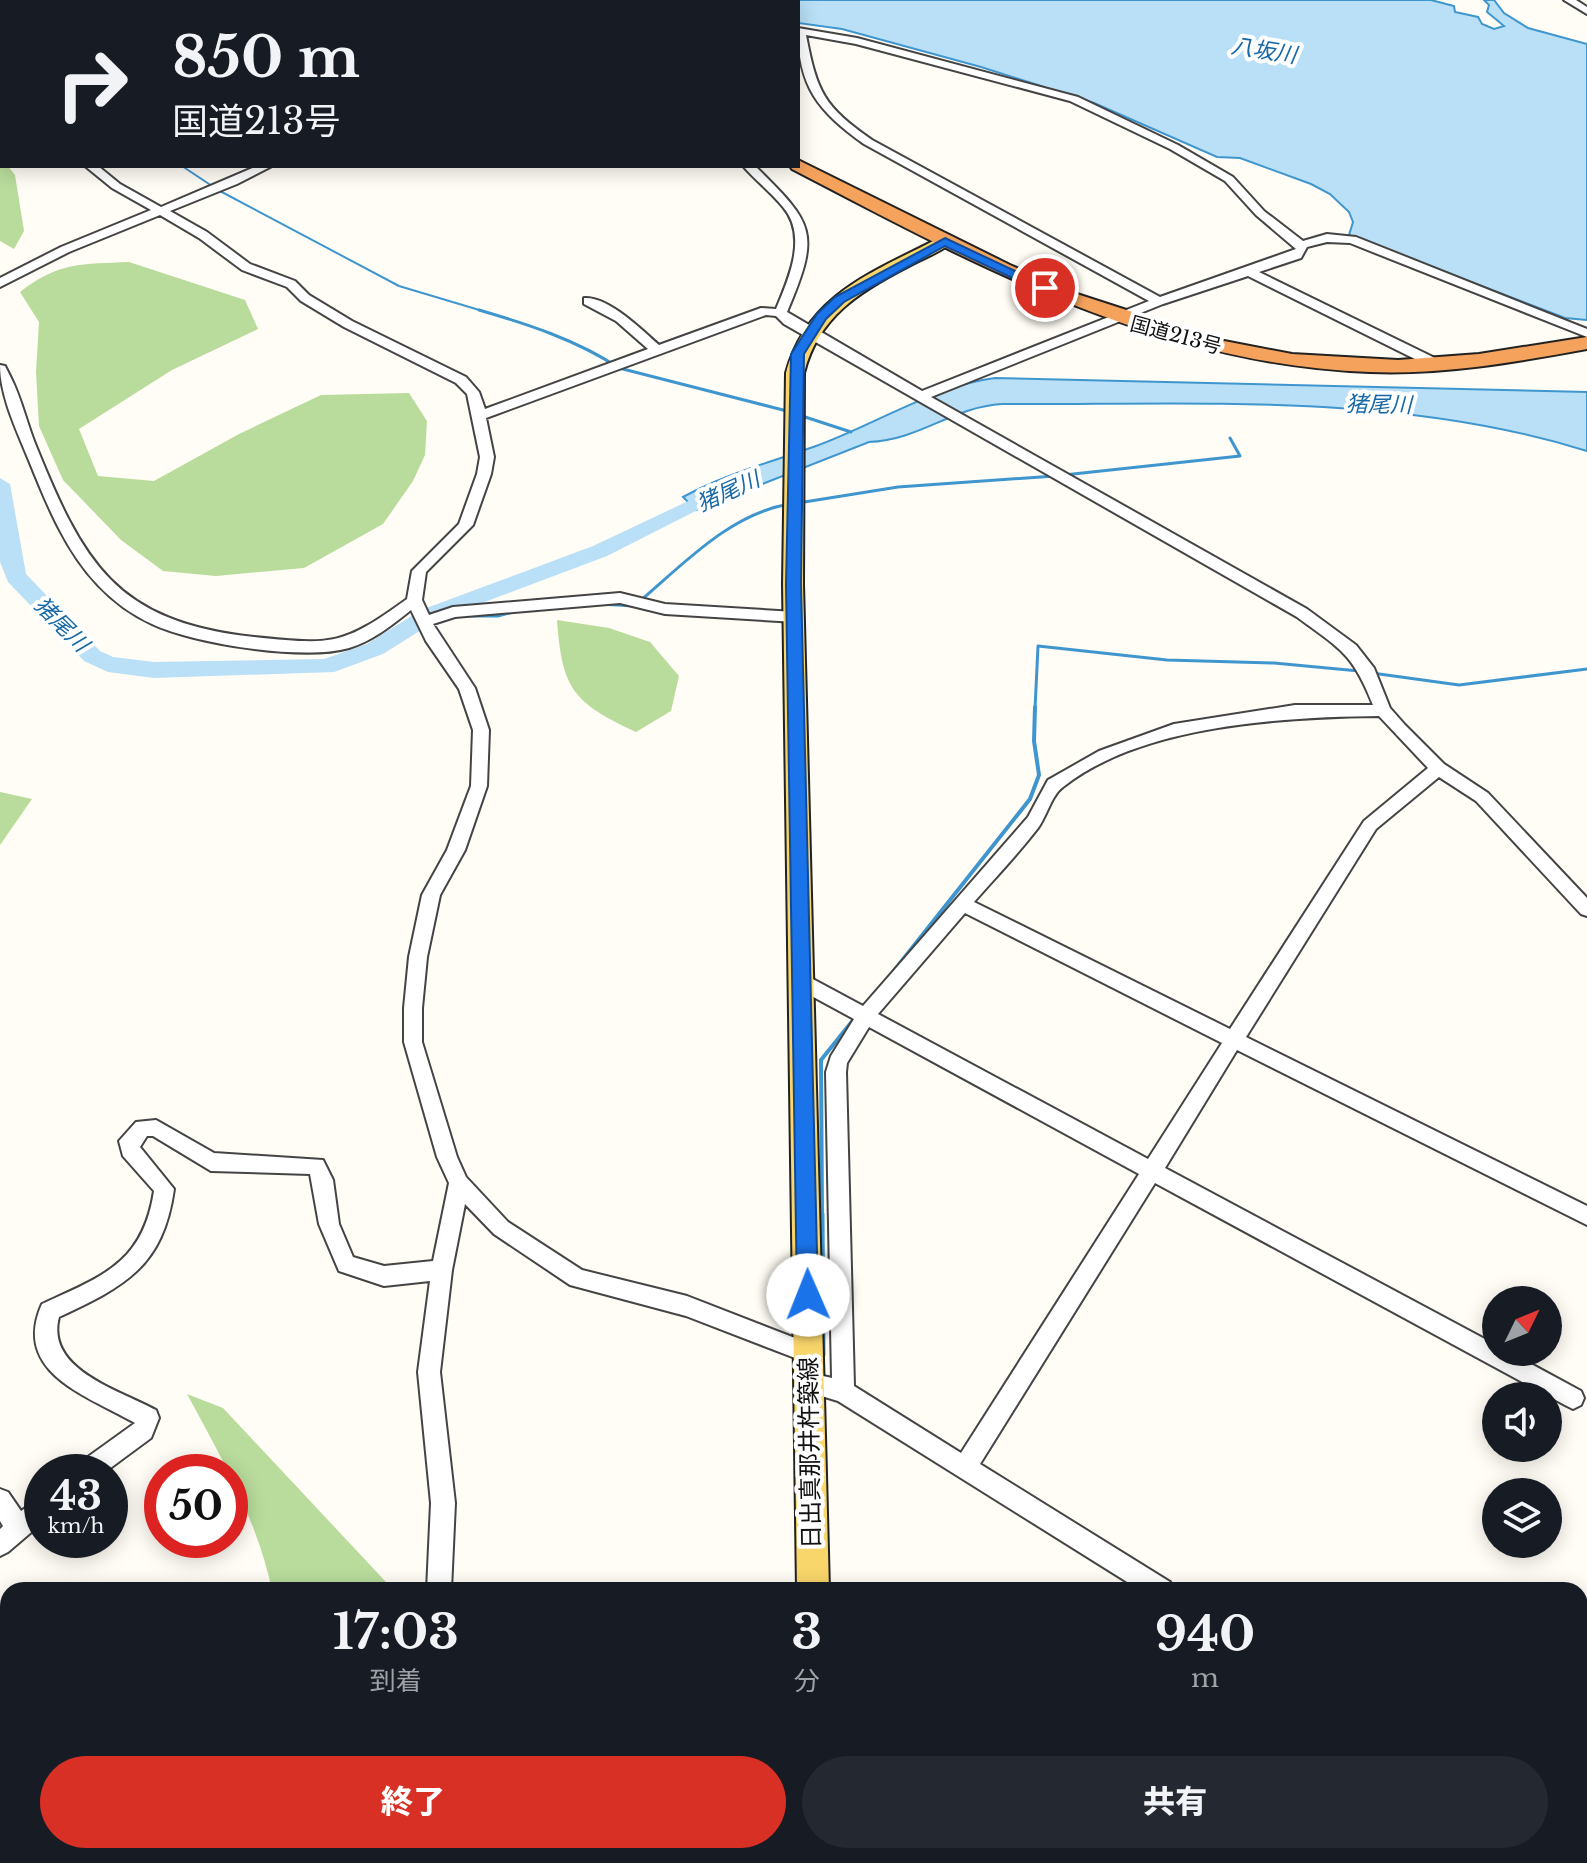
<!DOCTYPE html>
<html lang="ja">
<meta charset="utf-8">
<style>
:root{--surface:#171b24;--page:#242831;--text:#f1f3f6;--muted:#9ea1a6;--accent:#d93025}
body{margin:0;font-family:"Libre Baskerville","Noto Sans JP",serif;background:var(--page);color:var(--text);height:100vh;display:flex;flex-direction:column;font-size:30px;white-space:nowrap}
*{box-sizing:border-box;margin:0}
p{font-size:26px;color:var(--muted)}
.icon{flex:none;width:44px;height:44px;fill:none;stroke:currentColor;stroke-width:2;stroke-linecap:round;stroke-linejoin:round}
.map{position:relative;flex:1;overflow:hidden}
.side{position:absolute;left:0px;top:1582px;width:1588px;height:282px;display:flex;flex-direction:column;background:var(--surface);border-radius:24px 24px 0 0;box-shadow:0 4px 20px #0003}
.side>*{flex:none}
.hud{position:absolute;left:0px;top:0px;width:800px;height:168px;box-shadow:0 4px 20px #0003;background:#171b24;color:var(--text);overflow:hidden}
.needle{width:52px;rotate:47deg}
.fabs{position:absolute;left:1482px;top:1286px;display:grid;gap:16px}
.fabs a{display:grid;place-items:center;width:80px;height:80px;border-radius:50%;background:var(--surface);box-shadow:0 4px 20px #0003;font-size:40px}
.speed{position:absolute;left:24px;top:1454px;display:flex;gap:16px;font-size:40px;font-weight:700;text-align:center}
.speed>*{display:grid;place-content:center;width:104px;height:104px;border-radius:50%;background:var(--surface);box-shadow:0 4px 20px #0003;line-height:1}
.speed small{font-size:20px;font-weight:400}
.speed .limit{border:12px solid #d22;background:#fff;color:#111}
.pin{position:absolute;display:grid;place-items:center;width:68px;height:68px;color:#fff;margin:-34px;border:4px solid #fff;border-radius:50%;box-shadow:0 2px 8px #0007}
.me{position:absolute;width:88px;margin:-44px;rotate:359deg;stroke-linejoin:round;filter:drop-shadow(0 0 6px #0008)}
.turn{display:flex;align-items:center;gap:28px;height:168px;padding:0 40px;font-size:36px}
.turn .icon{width:104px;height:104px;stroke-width:2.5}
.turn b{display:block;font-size:56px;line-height:68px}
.eta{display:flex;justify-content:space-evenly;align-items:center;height:136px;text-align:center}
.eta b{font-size:48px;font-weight:800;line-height:56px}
.cta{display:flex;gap:16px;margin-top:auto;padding:16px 40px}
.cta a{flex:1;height:92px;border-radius:48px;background:var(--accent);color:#fff;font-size:32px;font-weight:800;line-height:92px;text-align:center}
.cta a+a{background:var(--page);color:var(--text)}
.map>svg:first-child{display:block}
.forest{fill:#b9dc9c}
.water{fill:#b9e0f7;stroke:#3f96cf;stroke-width:2}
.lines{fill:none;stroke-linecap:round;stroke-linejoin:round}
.stream-far3{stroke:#3f96cf;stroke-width:2}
.stream-far2{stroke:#3f96cf;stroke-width:3}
.stream-far1{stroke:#3f96cf;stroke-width:4}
.stream{stroke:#3f96cf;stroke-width:5}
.river{fill:#b9e0f7;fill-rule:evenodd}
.minor-casing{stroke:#444;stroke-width:4}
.major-casing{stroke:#222;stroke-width:4}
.highway-casing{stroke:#222;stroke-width:4}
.minor{fill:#fff;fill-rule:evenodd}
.major{fill:#f9d66b;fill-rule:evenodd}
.highway{fill:#f5a25d;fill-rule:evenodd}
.route{fill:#1a73e8;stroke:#114b97;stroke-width:2}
.labels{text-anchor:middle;stroke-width:8;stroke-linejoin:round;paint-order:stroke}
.far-street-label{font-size:20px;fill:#111;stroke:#fff}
.far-water-label{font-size:22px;font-style:italic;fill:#1768a6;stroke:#fff}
.street-label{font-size:24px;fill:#111;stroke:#fff}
</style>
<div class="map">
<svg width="1587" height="1863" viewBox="0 0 1587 1863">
<rect width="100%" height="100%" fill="#fffdf5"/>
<path class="forest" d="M0,156L2,166H8L15,175L24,231L14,249L0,241Z
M129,262L245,300L258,329L172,370L79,429L98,476L154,481L239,434L321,395L409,393L427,421L425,455L413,481L383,524L304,568L216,576L163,571L121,540L63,480L39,426L36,372L39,322L20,292C58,262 82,264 129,262Z
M557,620L609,628L650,642L679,676L671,711L636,732C574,703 562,690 557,620Z
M0,792L32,799L0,845Z
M187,1394L223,1408L386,1582L384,1590H272C257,1519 221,1457 187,1394Z"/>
<path class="water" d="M648,0H1431L1454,6L1455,12L1478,17L1482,24L1494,29L1504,26L1487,12L1489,5L1484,0H1494L1504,13L1528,28L1587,44V320L1565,318L1349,235L1353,222L1349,212L1330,194L1311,184L1240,158L1217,157L1094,103L981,67L842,29L798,23V2Z
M995,378L1587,392V451C1398,392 1198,405 1002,404C952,407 920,440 869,442L696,510L683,497C725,474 771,462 816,446C872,426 936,385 995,378Z"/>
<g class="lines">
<path class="stream-far3" d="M182,166L218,190L399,286L486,312"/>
<path class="stream-far2" d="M479,310C527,324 577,340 619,368L791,412
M799,415L851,432
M1064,475L1240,456L1230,438
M798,503L898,487L1055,476
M600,604L634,606C681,567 727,515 789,504
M459,616H498L513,612
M1372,673L1459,685L1587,669
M1035,709L1038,646L1167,660L1274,663L1359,671"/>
<path class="stream-far1" d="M893,972L1030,799L1039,775L1034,741L1035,707
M822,1216L821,1060L854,1019"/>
<path class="stream" d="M822,1214L823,1355"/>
<path class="river" d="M0,478L10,484L26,574L100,651L113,657L154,662L324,659L367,644L421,610L593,546L718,487L725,485L735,491L607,556L437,620L383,654L334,672L154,678L108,672L84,661L8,582L0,562Z"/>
<g class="minor-casing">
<path id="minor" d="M534,0H544L533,2Z
M571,0H597L598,2H572Z
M1564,0H1576L1587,7V14Z
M0,20H2V26H0Z
M798,28L857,38L1078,97L1178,145L1233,177L1264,211L1303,241L1327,234L1356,237L1587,329V337L1350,243L1327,242L1307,247L1301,258L1259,272L1441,361V367H1431L1248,276L1163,304L931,397L1307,609L1356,645L1374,668L1390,708L1405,725L1444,764L1488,793L1587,898V916L1581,914L1476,801L1439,777L1376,829L1246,1037L1587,1206V1225L1237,1050L1165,1168L1496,1345V1352H1509L1581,1391L1584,1398L1581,1405L1573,1409L1565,1405L1155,1183L980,1464L1170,1582L1174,1590H1140L838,1401L802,1390L799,1383L802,1376L810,1373L832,1378L826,1072L831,1056L854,1019L795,987L793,982L795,977H809L863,1006L1028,817L1048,780L1099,751L1174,724L1295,705H1373C1352,652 1340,649 1297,617L784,324L776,316L766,315L486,418L494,457L491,474L473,525L426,572L422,600L429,615L453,607L620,593L665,604L795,612L803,617L795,622L665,614L620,603L455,617L433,624L475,688L489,730L487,786L465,850L440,895L427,957L422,1008V1042L457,1157L466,1177L508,1222L582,1270L687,1296L808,1343L816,1346L819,1353L816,1360L808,1363L686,1316L570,1285L494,1234L465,1204L452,1270L440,1372L455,1503L451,1590H427L431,1503L418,1372L430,1281L384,1286L339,1271L319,1224L310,1174L211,1171L153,1136H147L140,1147L174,1189C163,1267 125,1286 59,1317C45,1370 120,1390 156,1410L159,1418L151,1438L105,1472H75L78,1464L135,1423C88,1396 11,1373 42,1304C103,1276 143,1263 154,1191L123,1156L119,1141L136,1122L156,1120L214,1153L323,1160L333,1180L339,1224L353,1257L384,1266L433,1261L449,1183L437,1157L404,1042V1008L409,957L422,895L447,850L471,786L473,730L459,689L426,641L411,610C392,625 373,641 349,648C304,661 194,644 152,624C132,615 113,601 98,585C66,552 47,505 30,463C18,433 0,397 0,365L5,366L11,378C21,398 26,420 34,441C83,563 115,622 254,637C333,645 342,646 407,599L412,571L459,524L477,474L480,457L467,394L456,383L344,327L301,301L287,287L242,270L199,238L160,215L69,252L0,287V278L61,247L151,210L112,188L85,166H98L120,184L161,207L257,166H272L237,184L170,211L207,232L250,264L295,281L309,295L352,321L466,377L479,392L485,409L648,349L616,321L584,304V298C608,296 642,330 659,345L761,308L776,309C789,278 808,236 783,207C771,192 756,181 743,166H755C814,224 821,232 787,312L922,391L1149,301L864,144C818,111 798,87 798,28ZM806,35L856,44L1070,101L1170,149L1225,181L1256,215L1296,249L1160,297L872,140C824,106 817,93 806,35ZM1379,716L1428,768L1364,821L1230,1029L974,902C995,878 1018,854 1038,828C1047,816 1051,796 1063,787C1141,725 1283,717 1379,716ZM965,913L1222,1043L1148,1159L878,1014ZM869,1027L1139,1174L961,1453L854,1386L846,1072L847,1063Z
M0,82H2V89H0Z
M0,1489L8,1492L21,1511L42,1497V1523L8,1552L0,1556V1529L3,1526L0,1521Z
M1580,1844L1587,1847V1863H1568L1565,1856H1580Z
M419,1856H445L444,1863H418Z"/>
</g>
<g class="major-casing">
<path id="major" d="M939,238L953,241C942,252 923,258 909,266C860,291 818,317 804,373L803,584L829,1590H797L783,584L786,373C807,294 874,272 939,238Z
M799,1856H833L834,1863H800Z"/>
</g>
<g class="highway-casing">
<path id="highway" d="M316,0H346L348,2H318Z
M798,160L1010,265L1080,295L1219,340L1292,354L1398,360L1479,354L1587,337V349C1516,362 1443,375 1370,372C1159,365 974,264 792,169L790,166H798Z"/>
</g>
<use href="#minor" class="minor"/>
<use href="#major" class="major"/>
<use href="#highway" class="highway"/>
</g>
<path class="route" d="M945,238L1051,288L1040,291L945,246L844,302L826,319L804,354L801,584L818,1295L815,1302L808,1305L800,1302L797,1295L786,584L791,354L817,314L835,297Z"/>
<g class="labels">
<g class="far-street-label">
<text transform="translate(1176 335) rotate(15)" y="7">国道213号</text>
</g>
<g class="far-water-label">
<text transform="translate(1264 50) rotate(9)" y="8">八坂川</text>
<text transform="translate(1379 404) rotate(1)" y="8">猪尾川</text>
<text transform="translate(728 491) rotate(-24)" y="8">猪尾川</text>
<text transform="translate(62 624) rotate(45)" y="8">猪尾川</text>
</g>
<g class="street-label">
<text transform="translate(810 1453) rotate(-91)" y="8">日出真那井杵築線</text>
</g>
</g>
</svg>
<div class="fabs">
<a><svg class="needle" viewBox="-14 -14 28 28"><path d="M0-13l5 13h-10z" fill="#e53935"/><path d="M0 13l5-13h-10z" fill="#9ea1a6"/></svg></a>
<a><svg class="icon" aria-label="sound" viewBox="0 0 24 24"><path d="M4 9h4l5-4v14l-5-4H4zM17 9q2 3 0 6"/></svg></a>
<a><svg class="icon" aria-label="layers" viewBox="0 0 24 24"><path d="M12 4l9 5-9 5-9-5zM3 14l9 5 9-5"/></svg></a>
</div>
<div class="speed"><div>43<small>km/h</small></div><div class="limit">50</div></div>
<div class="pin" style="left:1045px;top:288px;background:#d93025"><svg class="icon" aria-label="arrive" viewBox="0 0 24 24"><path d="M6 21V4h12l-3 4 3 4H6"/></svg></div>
<svg class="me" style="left:808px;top:1295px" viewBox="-20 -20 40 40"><circle r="19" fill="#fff"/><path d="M0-13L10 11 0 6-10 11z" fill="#1a73e8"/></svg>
<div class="hud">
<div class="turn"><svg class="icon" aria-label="right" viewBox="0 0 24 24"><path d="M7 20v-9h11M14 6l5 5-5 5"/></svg><div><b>850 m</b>国道213号</div></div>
</div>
<section class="side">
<div class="eta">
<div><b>17:03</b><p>到着</p></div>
<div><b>3</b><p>分</p></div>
<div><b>940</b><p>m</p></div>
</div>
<div class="cta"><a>終了</a><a>共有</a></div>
</section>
</div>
